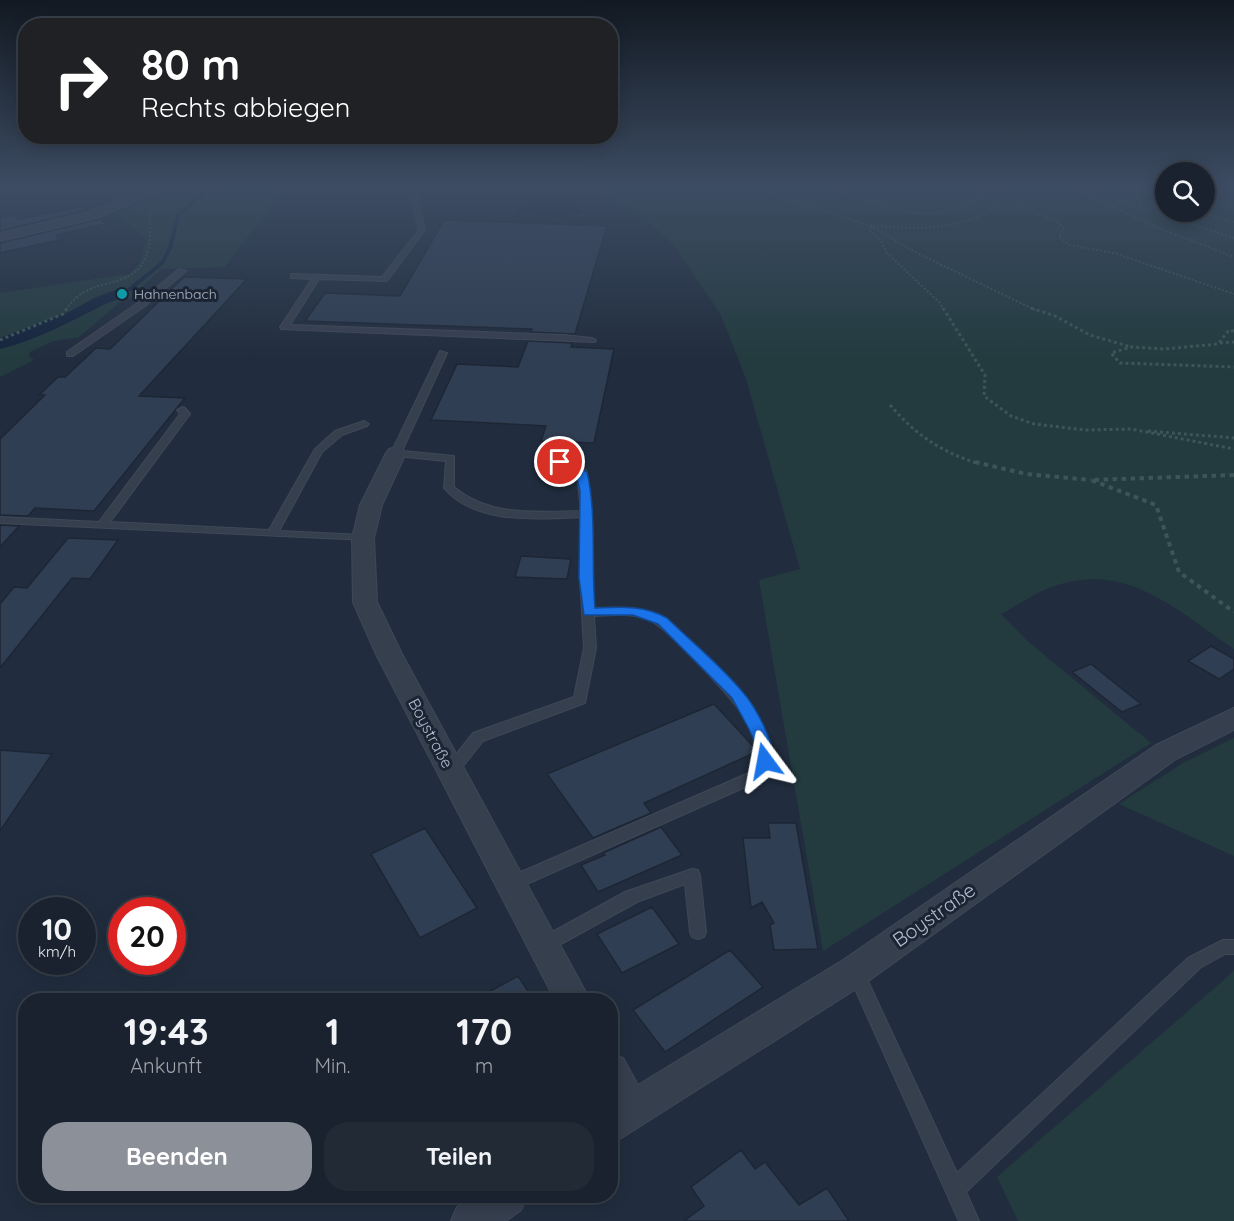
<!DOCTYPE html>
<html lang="de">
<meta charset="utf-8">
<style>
:root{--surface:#19222e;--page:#222a36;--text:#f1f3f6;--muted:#9fa4aa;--line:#373f4a;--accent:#8c9099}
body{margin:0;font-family:Quicksand,sans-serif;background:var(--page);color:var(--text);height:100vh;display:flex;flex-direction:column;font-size:22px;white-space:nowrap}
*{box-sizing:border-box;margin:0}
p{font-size:20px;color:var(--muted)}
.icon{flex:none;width:33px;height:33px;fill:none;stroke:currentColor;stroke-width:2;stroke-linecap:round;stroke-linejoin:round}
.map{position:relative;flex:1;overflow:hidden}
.sheet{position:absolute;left:18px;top:993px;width:600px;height:210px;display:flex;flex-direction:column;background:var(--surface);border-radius:24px;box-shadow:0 3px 15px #0003,0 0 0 2px var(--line)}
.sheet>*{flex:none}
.guide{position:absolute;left:18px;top:18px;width:600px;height:126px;border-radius:24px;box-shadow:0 3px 15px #0003,0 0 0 2px var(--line);background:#202124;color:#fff;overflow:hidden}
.buttons{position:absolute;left:1155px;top:162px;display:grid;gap:12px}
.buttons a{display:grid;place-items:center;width:60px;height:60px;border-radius:50%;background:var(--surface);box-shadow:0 3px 15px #0003,0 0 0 2px var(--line);font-size:30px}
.speed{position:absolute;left:18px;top:897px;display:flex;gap:12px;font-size:30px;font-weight:700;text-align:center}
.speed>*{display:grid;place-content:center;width:78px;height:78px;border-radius:50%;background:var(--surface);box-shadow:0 3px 15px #0003,0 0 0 2px var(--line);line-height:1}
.speed small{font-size:15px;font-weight:400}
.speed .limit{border:9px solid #d22;background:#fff;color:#111}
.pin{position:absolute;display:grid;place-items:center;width:51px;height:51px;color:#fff;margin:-26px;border:3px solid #fff;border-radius:50%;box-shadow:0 2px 6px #0007}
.me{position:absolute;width:66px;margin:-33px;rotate:347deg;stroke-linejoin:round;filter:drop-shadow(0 0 4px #0008)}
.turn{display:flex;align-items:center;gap:21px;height:126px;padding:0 24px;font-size:27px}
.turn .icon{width:78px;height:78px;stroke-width:2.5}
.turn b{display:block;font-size:42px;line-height:51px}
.eta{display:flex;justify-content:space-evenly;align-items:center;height:102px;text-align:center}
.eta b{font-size:36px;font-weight:800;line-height:42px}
.cta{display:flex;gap:12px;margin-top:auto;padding:12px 24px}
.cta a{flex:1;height:69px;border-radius:24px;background:var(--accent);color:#fff;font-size:24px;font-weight:800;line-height:69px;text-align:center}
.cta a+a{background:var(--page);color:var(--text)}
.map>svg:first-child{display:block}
.green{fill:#233b3f}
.water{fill:#14243d}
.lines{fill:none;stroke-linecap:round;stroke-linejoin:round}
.stream{stroke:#14243d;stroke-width:4}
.canal{fill:#14243d;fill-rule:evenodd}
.building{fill:#303e53;stroke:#1d2635;stroke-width:1.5}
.lane-casing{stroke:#3f4857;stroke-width:2}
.street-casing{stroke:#3f4857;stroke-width:2}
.path-far2{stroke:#3c5557;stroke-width:2;stroke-dasharray:2 2;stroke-linecap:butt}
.path-far1{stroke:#3c5557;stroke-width:3;stroke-dasharray:3 3;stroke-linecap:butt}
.path{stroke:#3c5557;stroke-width:4;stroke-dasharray:4.5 4.5;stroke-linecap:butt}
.lane{fill:#363f4e;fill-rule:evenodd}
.street{fill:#363f4e;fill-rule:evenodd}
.route{fill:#1a73e8;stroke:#114b97;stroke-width:1.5}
.culture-dot{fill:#0f9aa8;stroke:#1b2433;stroke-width:2}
.labels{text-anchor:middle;stroke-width:6;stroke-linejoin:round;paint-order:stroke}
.far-poi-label{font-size:14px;fill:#b1baca;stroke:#1b2433;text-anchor:start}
.street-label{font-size:16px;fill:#b1baca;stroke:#1b2433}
.near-street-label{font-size:20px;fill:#b1baca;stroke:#1b2433}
</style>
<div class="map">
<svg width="1234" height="1221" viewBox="0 0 1234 1221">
<rect width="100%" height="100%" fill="#212d3e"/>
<path class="green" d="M187,188H285L225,267L161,269L130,298L120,302L79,337L53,341L30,352L29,356L34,360L0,377V293L129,274L139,264L146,240L117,213Z
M589,188H1165L1166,212H1204L1205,188H1234V649C1177,611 1128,561 1055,586C1036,592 1018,605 1001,614L1030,643L1151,743L823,951L759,580L800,569L746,379L721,315L675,247L646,219Z
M1234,738V856L1119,804L1183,763Z
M1234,971V1221H1018L997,1177Z"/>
<path class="water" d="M556,201L569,203L582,212L565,217L516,214L519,208Z"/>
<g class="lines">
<path class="stream" d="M130,289L162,263L170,248L178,215L209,188"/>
<path class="canal" d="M118,289L126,294C120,300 112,301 105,304C72,321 37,340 0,349V338L71,311L94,298Z"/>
</g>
<path class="building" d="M83,206L88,210L0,231V218L13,215L20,219Z
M100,219L106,224L56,235L59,240L0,253V243Z
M444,220L607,226L575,334L531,332L532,329L305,321L325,293L400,296Z
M184,277L247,279L139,396L185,398L94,511L35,508L28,516L0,515V439L45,395H39L58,377H65L96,348L110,349Z
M528,341L572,343L571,347L614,349L594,443L541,441L546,426L431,420L457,364L518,367Z
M0,525L19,526L0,547Z
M68,538L118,540L90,579L72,578L0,668V604L14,587L27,588Z
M521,556L571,559L567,579L515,577Z
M1211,646L1234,659V669L1219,679L1188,661Z
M1091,664L1141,704L1122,712L1072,672Z
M714,704L753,746L754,753L644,803L651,813L593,838L547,774Z
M0,750L52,754L0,831Z
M768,823H796L818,949L774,950L770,925L774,923L762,902L751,908L743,838H770Z
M661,827L682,855L598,892L581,865L605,855L603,853Z
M425,828L477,908L420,938L371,854Z
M652,907L679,944L622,973L597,934Z
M730,950L763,987L665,1052L633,1010Z
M518,976L534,1000H474Z
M741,1150L755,1169L765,1162L799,1205L827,1188L849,1221H684L704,1206L691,1187Z"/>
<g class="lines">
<g class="lane-casing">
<path id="lane" d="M409,188H415L425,230L387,281L319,279L290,325L564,335L592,338L596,340L595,342L281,329L280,327L312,279L294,278H291V274L382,277L419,230Z
M179,269L186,271L145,306L73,356H67V352L139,302Z
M440,351L447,353L402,451L454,456V487C490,517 537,512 581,511L577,474L558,465L535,461V457L564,460L586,470L592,514V577L594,608C615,607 637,606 658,614C673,620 684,637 696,648C733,686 770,713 771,770L761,780L511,891L505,889L503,884L505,879L751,772L757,768C757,752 755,737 748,723C739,705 666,626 649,620C632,613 612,615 594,616L596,648L585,703L483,741L456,775L451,776L446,775L444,771L446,767L473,733L574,697L584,648L580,577L582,517C537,519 476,525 444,488L446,461L396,456L391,453Z
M182,407L185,408L190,414L110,522L269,530L315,449L335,431L364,421L369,424L367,426L342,435L322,452L279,531L363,535L367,536L369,538L367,540L0,523V517L99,522L180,414L177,410Z
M692,869L698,870L700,875L706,932L704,937L698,939L692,937L690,932L685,884L637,902L550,950L544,952L538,950L536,945L538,940L625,892Z
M1223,940H1234V954H1225L1200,968L966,1192L979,1221H959L847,971L849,966L855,963L861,966L957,1173L1188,958Z"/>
</g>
<g class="street-casing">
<path id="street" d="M150,188H167L97,218L0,241V233L88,212Z
M396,447L403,449L406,453L382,505L374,538L377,602L402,654L590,1000H555L376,654L353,602L352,538L360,505L386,453L389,449Z
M1234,708V730L1176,759L867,982L623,1137L610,1143V1053L623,1058L638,1085L843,960L1156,745Z
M473,1196H527L521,1210L506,1221H451L457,1207Z"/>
</g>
<path class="path-far2" d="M752,188L871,226L915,252L1035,310
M831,188C873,203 918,224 962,207C974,202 984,193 995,188
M1010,188L1017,193V205L1056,221L1064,228L1059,236L1069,245L1114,253L1234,294
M1064,188L1109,197L1234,238
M1133,188L1166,201
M1225,188L1234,191
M1083,193L1156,227L1234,257
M175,196L190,188
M1204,197L1234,205
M1197,212L1234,222
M66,310C90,270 137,297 149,247C151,237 150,224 150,214L157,206
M944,310L939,302L887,253L881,241L870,230L871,226C918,229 950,231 993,210L1002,188"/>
<path class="path-far1" d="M943,308L985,375L984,396L1011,416L1034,424L1086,430L1131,429L1234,449
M1031,308L1055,316L1090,335L1131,347
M1234,331L1229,330L1218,344L1164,349L1131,347L1111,353L1120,363L1234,367
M0,340L63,314L67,308
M1220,343L1234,342
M890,405C917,436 940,451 979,464
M1148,431L1234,438"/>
<path class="path" d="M975,462L1026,474L1091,480
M1234,475L1091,480L1156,505L1179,572L1234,612"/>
<use href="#lane" class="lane"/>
<use href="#street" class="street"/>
</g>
<linearGradient id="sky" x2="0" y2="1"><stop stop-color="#121922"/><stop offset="0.52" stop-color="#3d4c63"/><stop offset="1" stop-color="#3d4c63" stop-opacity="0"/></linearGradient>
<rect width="1234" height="359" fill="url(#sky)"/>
<path class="route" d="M560,459L587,472C597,516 591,563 595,608C621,607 644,605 667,618C692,642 719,664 741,690C753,703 780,748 771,765H759L757,748L749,729L732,698L658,624L633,615H584L579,578L580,491L576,474L554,462Z"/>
<circle class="culture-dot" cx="122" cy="294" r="6"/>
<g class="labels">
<g class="far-poi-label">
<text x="134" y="299">Hahnenbach</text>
</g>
<g class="street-label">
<text transform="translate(431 733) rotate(62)" y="6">Boystraße</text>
</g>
<g class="near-street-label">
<text transform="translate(934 915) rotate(-35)" y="7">Boystraße</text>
</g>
</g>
</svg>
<div class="buttons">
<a><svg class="icon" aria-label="search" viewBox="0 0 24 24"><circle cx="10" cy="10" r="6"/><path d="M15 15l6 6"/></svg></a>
</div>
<div class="speed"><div>10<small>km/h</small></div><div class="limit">20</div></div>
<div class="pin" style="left:560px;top:462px;background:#d93025"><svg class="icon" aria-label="arrive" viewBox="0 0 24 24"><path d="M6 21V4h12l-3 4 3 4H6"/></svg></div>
<svg class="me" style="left:765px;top:761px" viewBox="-20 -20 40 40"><path d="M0-17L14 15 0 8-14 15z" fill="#1a73e8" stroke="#fff" stroke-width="4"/></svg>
<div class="guide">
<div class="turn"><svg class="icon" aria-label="right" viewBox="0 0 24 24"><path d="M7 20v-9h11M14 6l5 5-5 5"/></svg><div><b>80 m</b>Rechts abbiegen</div></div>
</div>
<section class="sheet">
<div class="eta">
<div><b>19:43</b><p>Ankunft</p></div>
<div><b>1</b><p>Min.</p></div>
<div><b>170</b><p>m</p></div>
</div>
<div class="cta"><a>Beenden</a><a>Teilen</a></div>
</section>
</div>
